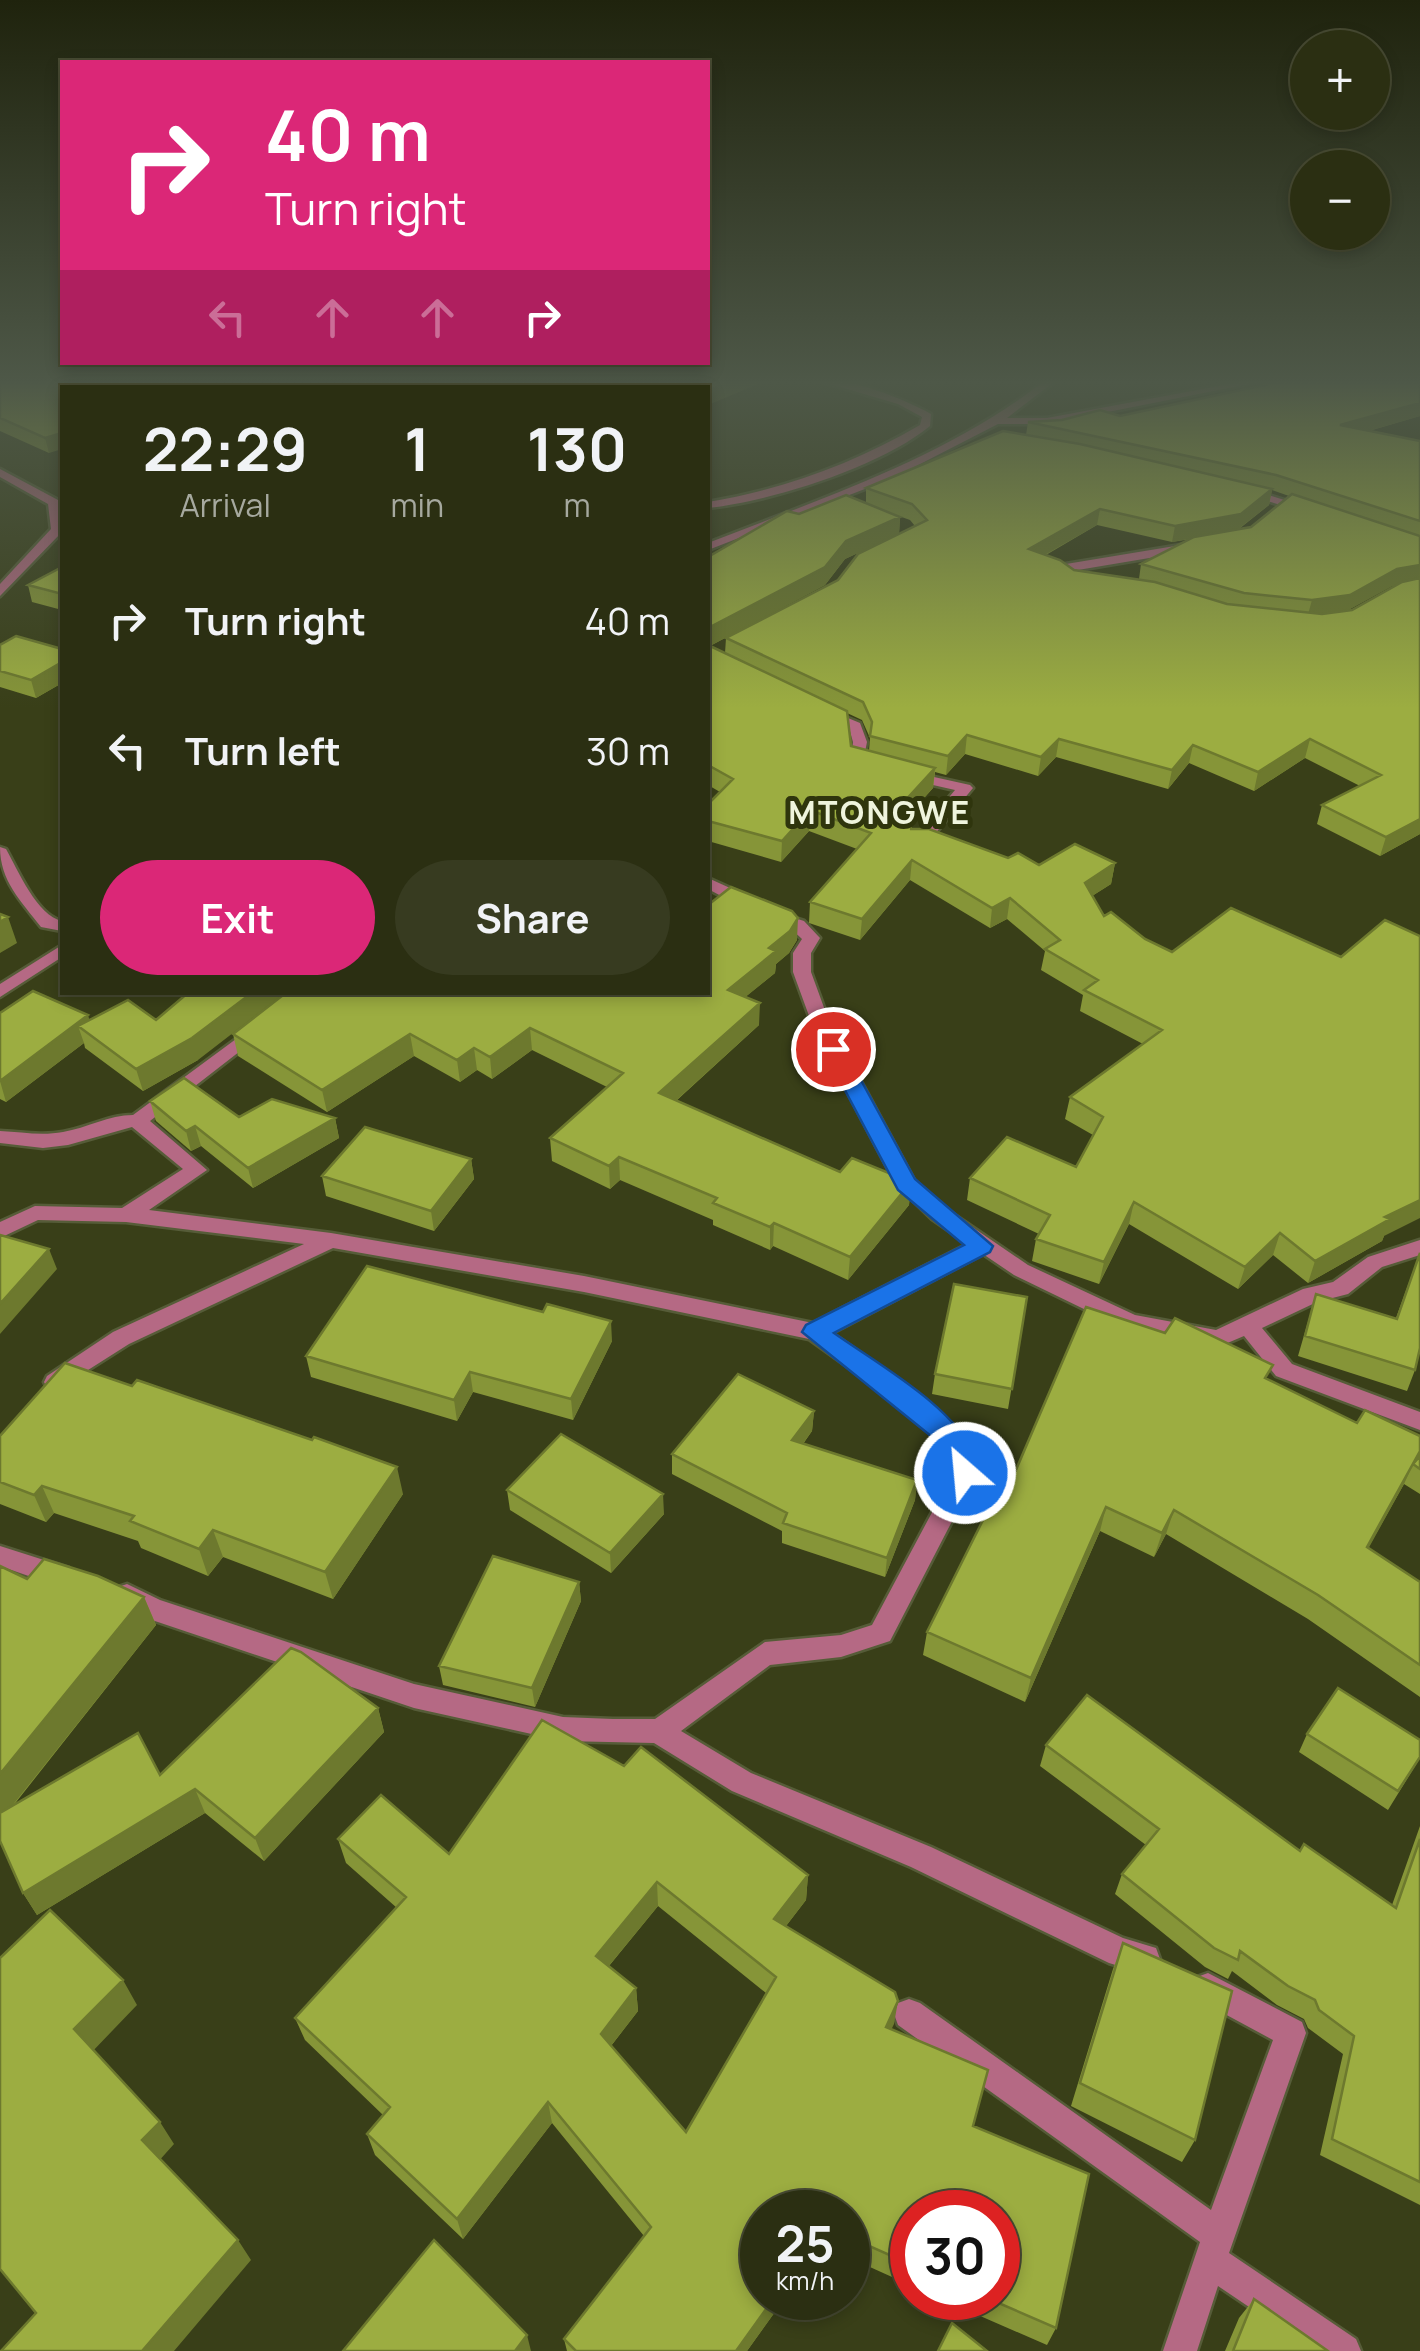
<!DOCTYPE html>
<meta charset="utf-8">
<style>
:root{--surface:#2b2f12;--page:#373b20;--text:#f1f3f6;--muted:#a6a99f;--line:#474a32;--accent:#db2777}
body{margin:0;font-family:Manrope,sans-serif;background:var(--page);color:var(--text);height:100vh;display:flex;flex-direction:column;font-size:38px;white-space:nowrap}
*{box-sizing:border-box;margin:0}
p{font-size:32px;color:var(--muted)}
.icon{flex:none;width:55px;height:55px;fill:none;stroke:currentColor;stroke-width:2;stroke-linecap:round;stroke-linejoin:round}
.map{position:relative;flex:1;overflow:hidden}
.sheet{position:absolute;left:60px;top:385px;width:650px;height:610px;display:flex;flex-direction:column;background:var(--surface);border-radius:0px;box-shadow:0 5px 15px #0003,0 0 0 2px var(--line)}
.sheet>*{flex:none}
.hud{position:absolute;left:60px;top:60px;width:650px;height:305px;border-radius:0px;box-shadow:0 5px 15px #0003,0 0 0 2px var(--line);background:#db2777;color:#fff;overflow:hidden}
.buttons{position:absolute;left:1290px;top:30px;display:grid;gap:20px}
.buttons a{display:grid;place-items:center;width:100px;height:100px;border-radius:50%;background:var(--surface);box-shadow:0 5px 15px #0003,0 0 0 2px var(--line);font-size:50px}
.speed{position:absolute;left:740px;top:2190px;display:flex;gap:20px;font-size:50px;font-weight:700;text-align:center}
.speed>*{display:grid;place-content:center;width:130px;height:130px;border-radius:50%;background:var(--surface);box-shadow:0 5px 15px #0003,0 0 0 2px var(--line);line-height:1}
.speed small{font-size:25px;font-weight:400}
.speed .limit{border:15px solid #d22;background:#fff;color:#111}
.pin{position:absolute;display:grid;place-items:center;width:85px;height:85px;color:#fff;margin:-42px;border:5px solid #fff;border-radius:50%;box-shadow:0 2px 10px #0007}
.me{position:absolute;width:110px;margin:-55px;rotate:333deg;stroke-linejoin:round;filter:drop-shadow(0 0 8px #0008)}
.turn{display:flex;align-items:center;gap:35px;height:210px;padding:0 40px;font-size:45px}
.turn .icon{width:130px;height:130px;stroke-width:2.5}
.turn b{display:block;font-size:70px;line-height:85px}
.lanes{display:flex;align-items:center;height:95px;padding:0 40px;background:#0003;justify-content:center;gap:50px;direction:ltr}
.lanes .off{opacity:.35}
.eta{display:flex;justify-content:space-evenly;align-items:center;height:170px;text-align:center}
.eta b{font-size:60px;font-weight:700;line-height:70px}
.action{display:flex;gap:20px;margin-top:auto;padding:20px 40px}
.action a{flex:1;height:115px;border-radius:60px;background:var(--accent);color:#fff;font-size:40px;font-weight:700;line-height:115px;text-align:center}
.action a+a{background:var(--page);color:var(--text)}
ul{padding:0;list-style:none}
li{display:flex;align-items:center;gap:30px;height:130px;padding:0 40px}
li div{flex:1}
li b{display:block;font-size:38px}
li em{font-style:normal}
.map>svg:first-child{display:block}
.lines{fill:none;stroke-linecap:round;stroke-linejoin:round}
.service-casing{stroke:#565c38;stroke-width:5}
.minor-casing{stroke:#565c38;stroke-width:5}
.tertiary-casing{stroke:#565c38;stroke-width:5}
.service{fill:#b56984;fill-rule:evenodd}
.minor{fill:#b56984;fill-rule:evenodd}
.tertiary{fill:#b56984;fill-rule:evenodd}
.wall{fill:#869538;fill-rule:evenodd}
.shaded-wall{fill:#6d792e}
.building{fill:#9cad41;stroke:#6d792e;stroke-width:2.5;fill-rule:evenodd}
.route{fill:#1a73e8;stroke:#114b97;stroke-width:2.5}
.labels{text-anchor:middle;stroke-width:10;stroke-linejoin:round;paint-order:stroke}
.far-district-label{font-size:32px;font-weight:bold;letter-spacing:2.5px;fill:#eff4dd;stroke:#2f350d}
</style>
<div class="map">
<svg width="1420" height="2351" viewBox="0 0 1420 2351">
<rect width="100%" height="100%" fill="#393f18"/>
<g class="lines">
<g class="service-casing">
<path id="service" d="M0,469L58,500L61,533L0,596V584L51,529L48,504L0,477Z
M0,847L6,849C18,870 37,916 62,921V931L41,927C21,901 0,881 0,847Z"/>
</g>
<g class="minor-casing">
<path id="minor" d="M813,379C847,377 900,397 931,414L930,426C880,467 772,501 708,508V502C782,490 855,463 920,425L922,417L898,404Z
M1246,488L1313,509L1315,511L1309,514L1242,493L1240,491Z
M1187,544L1191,545V551L1060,573L1054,569L1060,565Z
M821,711H831L860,723L867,742L864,757L875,760V766L851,762L853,742L849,728L821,717Z
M907,771L970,785L973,788L924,847L918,849L910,844L955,790L902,778L900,775Z
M708,878L752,898L754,902L752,906H740L708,889Z
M776,912L804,921L820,938L811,953V972L830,1024L914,1180L946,1209L1028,1265L1135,1315L1216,1330L1303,1289L1333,1282L1368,1257L1420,1240V1255L1382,1267L1348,1294L1317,1302L1262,1328L1292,1364L1420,1412V1430L1276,1376L1244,1336L1218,1347L1123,1328L1014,1275L983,1254L832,1333L889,1373L965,1435L978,1460L977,1473L890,1641L841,1657L770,1665L681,1731L751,1773L931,1847L1123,1938L1156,1948L1160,1959L1156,1970L1145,1974L1109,1963L911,1867L732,1791L654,1743L563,1741L414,1708L143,1617L118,1603L114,1595L118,1587L127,1584L160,1600L414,1684L563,1717L613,1719H655L765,1642L841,1635L872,1625L953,1473L954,1460L948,1448L873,1385L809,1339L584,1292L333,1248L129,1344L55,1391L47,1388L44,1382L47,1376L113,1332L304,1244L126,1222L38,1220L0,1238V1222L35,1206L122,1208L183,1169L132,1127L68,1145L43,1148L0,1143V1131C21,1132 42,1136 63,1132C87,1128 109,1115 133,1115L255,1025L264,1031L261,1035L150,1121L207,1170L149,1210L331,1233L584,1276L813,1323L968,1244L932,1219L896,1184L812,1024L793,972V953L802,939C792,928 777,927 768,917Z
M0,1546L69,1568L73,1576L69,1584L60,1587L0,1566Z
M1208,1973L1302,2022L1306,2033L1229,2253L1356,2339L1361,2351H1314L1218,2286L1197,2351H1163L1200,2242L898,2025L894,2014L898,2003L909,1999L920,2003L1211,2210L1273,2040L1197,1999L1193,1988L1197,1977Z"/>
</g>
<g class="tertiary-casing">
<path id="tertiary" d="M1047,379H1058L1007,418H1047L1256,379H1274L1047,424H998L893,478L708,550V543C825,497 946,458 1047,379Z
M62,945V957L0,997V984Z"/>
</g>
<use href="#service" class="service"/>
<use href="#minor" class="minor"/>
<use href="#tertiary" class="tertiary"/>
</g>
<path class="wall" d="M0,378H224L194,388H62L49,453L0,431Z
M350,378H772L708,388H376Z
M1420,378V416L1369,431L1420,441V834L1380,856L1317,824L1322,805L1360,786L1305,758L1254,791L1189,763L1168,789L1056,757L1038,776L965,754L946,775L935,772L933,788L908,816L907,820L911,829L1008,858L1039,865L1115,863L1111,884L1092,896L1104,916L1384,1236L1382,1241L1308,1283L1273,1255L1238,1289L1129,1224L1099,1284L1032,1261L1036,1239L1039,1234L967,1200L970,1178L1076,1167L1093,1135L1065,1119L1070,1097L1143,1044L1080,1011L1083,995L1041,970L1045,951L1007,919L990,928L910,880L860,940L809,923L810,902L857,849L809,831L781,862L708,841V804L720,792L708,785V557L799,514L866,503V488L1026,435L1028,422L1120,416ZM1272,490L1289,496L1251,527L1239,529L1269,505ZM896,515L910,520L915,526L838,580L726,638L725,653L710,646L825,585L845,559L899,534L900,517ZM1097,525L1172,542L1191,539L1141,564L1139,579L1074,570L1046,555ZM1397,585L1352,610L1346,611L1392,586ZM847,713L862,720L870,738L869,751L851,746Z
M62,567V610L32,602L28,585Z
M0,645L62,649V683L36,698L0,687Z
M797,940L789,953L776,964L775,973L745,997L759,1025L676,1101L840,1172L911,1182L909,1205L848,1280L773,1246L770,1250L713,1225V1220L620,1180L610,1189L552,1161L550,1138L607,1087L532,1050L492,1079L477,1070L460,1082L414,1056L327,1112L238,1056L233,1034Z
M0,1013L90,1020L198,1060L143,1091L85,1048L84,1043L6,1102L0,1099Z
M150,1101L239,1117L335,1118L339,1138L253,1188L201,1146L191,1151L156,1121Z
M471,1159L474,1179L434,1231L326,1196L322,1176Z
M1420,1252L1415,1370L1407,1391L1298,1356L1316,1294L1396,1318Z
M1027,1297L1008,1409L932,1394L935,1374Z
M612,1341L573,1420L473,1392L457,1421L311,1377L306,1356Z
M1268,1380L1357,1423L1420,1436V1454L1418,1458L1420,1456V1494L1404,1484L1368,1548L1420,1582V1697L1308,1619L1166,1534L1154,1557L1100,1531L1025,1702L923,1655L927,1632L1003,1500Z
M814,1411L812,1431L803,1444L917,1480L915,1500L885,1577L782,1543V1531L672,1474V1454Z
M0,1436L403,1494L333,1599L223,1557L208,1576L141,1548L138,1541L54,1513L46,1522L0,1504Z
M507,1490L664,1514L611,1573L510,1510Z
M27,1579L144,1597L156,1625L13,1806L160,1775L378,1708L384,1732L264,1861L205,1813L37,1915L23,1893L0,1841Z
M579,1582L581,1601L535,1707L443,1685L439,1666Z
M1307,1734L1420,1758L1388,1810L1299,1752Z
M1046,1745L1300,1851L1392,1905L1420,1826V2205L1320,2155L1343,2054L1308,2028L1304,2019L1277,2005L1232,1971L1228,1979L1205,1967L1115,1894L1122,1874L1146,1845L1040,1766Z
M338,1839L449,1854L808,1875L806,1900L786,1926L898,2001L891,2029L973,2126L1056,2328L1047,2345L939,2298H998L912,2212V2286L861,2263L857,2269L848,2265V2212H762L785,2298L747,2351H567L564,2339L644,2236L552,2123L463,2239L375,2155L367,2134L383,2115L305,2040L295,2018L397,1908L346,1863ZM658,1906L766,1993L686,2132L611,2046L638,2011L636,1988L609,1966Z
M1123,1943L1195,2140L1182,2162L1071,2106L1113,1969Z
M1254,2299L1328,2351H1225L1239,2318Z"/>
<path class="shaded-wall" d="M173,378H224L194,388H143Z
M535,378H548L549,388H509Z
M738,378H772L708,405V391Z
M1420,399V416L1337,440L1340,425Z
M62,433V449L49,453L45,438Z
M1272,489L1269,505L1237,530L1172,542L1175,526Z
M1100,509L1097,525L1027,565L1029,549Z
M900,517L899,534L845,559L825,585L708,647V628L846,541Z
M1420,565V581L1392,586L1345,612L1307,618L1312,600L1397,569Z
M62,662V683L36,698L31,680Z
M967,735L965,754L946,775L948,756Z
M1059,739L1056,757L1038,776L1041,757Z
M1310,739L1305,758L1254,791L1258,772Z
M1193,745L1189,763L1168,789L1172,770Z
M935,768L933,788L908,816L907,825L895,816L903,803Z
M810,810L809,831L781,862L782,841Z
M1420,819V834L1380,856L1386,837Z
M912,860L910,880L860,940L862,919Z
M1115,863L1111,884L1081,903L1085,883Z
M1010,898L1007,919L990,928L992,908Z
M8,917L17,943L0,953V922Z
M798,918L797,940L789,953L776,964L775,973L727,1012L728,990Z
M253,992H286L198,1060L143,1091L136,1069Z
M760,1003L759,1025L660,1115L659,1093Z
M88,1015L94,1035L78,1026L84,1043L6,1102L0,1081Z
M530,1028L532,1050L492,1079L490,1057Z
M410,1034L414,1056L327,1112L322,1090Z
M474,1048L477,1070L460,1082L457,1060Z
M335,1118L339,1138L253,1188L248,1168Z
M195,1126L201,1146L191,1151L186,1131Z
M619,1157L620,1180L610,1189L609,1166Z
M471,1159L474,1179L434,1231L431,1211Z
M911,1182L909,1205L848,1280L850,1257Z
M1420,1200V1218L1384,1236L1382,1241L1308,1283L1315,1261L1385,1217Z
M1134,1202L1129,1224L1099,1284L1104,1262Z
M774,1223L773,1246L770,1250V1227Z
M1280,1233L1273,1255L1238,1289L1245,1267Z
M49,1249L57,1269L0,1334V1304Z
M611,1321L612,1341L573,1420L571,1399Z
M470,1372L473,1392L457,1421L454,1400Z
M814,1411L812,1431L791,1460L792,1440Z
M1420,1451L1415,1465L1413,1464L1404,1484L1356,1571L1367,1547Z
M397,1467L403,1494L333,1599L325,1572Z
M917,1480L915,1500L885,1577L887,1558Z
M42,1486L54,1513L46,1522L34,1495Z
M663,1494L664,1514L611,1573L610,1553Z
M1106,1507L1100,1531L1025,1702L1031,1678Z
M1174,1510L1166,1534L1154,1557L1162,1533Z
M213,1530L223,1557L208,1576L199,1549Z
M579,1582L581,1601L535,1707L532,1688Z
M144,1597L156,1625L0,1821V1774Z
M378,1708L384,1732L264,1861L255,1838Z
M195,1789L205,1813L37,1915L23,1893Z
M808,1875L806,1900L773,1943L774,1919Z
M657,1882L658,1906L598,1979L596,1956Z
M123,1980L137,2005L90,2054L74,2029Z
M636,1988L638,2011L603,2056L601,2034Z
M898,2001L894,2024L882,2049L886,2027Z
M548,2102L552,2123L463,2239L457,2219Z
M160,2122L174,2144L157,2163L142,2140Z
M238,2240L251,2260L174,2351H142Z
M865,2244L861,2263L857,2269L861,2251Z
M774,2298H785L747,2351H736Z
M527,2335L531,2351H515Z"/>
<path class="building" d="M0,378H173L143,388H62V433L45,438L0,418Z
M391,378H535L509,388H417Z
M562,378H738L708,391V388H591Z
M1298,378H1420V403L1340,425L1420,441V521L1276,475L1028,422L1062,420L1100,410L1120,416Z
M1003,431L1080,444L1272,489L1241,514L1175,526L1100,509L1029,549L1060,560L1074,570L1155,582L1227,604L1322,614L1352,610L1402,582L1420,578V819L1386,837L1322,805L1381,775L1310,739L1258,772L1193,745L1172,770L1059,739L1041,757L967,735L948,756L870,736L872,722L863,702L726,638L838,580L858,554L927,520L912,504L866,488Z
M1292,494L1420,536V565L1397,569L1350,595L1312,600L1244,593L1141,564L1194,537L1251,527Z
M846,495L900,517L846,541L825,567L708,628V557L787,511L799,514Z
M62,567V594L28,585Z
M16,636L62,649V662L31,680L0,671V645Z
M708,645L847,711L851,746L935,768L903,803L909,805L895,816L909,821L911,829H929L1008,858L1018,853L1039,865L1075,844L1115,863L1085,883L1104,916L1111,912L1145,939L1172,952L1231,908L1341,957L1385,920L1420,936V1200L1385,1217L1390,1219L1315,1261L1280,1233L1245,1267L1134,1202L1104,1262L1036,1239L1050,1215L970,1178L1007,1137L1076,1167L1103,1117L1070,1097L1162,1030L1084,990L1098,980L1045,949L1060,940L1010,898L992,908L912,860L862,919L810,902L871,833L810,810L782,841L708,821V804L733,779L708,765Z
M731,887L792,911L798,918L790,931L769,948L776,951L728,990L760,1003L659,1093L840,1172L852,1158L911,1182L850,1257L774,1223L770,1227L713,1203L717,1198L619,1157L609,1166L550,1138L623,1073L530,1028L490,1057L474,1048L457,1060L410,1034L322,1090L233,1034L287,992H708V905Z
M0,914L8,917L0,922Z
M33,991L88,1015L0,1081V1013Z
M189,992H253L192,1038L136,1069L78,1026L128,1000L156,1020Z
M184,1078L239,1117L272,1099L335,1118L248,1168L195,1126L186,1131L150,1101Z
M365,1127L471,1159L431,1211L322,1176Z
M0,1235L49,1249L0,1304Z
M1420,1253V1348L1415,1370L1305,1336L1316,1294L1397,1319Z
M367,1266L543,1312L547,1304L611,1321L571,1399L470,1372L454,1400L306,1356Z
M954,1284L1027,1297L1012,1389L935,1374Z
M1086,1307L1165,1333L1175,1318L1273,1365L1265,1378L1357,1423L1365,1410L1420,1436V1451L1367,1547L1420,1582V1665L1318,1595L1174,1510L1162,1533L1106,1507L1031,1678L927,1632L994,1498L1003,1500Z
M65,1363L132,1386L137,1380L312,1440L314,1437L397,1467L325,1572L213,1530L199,1549L130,1521L134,1516L42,1486L34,1495L0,1482V1436Z
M738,1374L814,1411L792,1440L917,1480L887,1558L783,1523L787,1513L672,1454Z
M561,1434L663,1494L610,1553L507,1490Z
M1420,1456V1469L1413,1464Z
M493,1556L579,1582L532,1688L439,1666Z
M44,1559L98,1576L144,1597L0,1774V1566L27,1579Z
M291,1648L301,1652L378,1708L255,1838L195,1789L23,1893L0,1841V1813L138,1733L160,1775Z
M1338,1688L1420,1740V1757L1398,1791L1307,1734Z
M1087,1695L1300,1851L1304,1844L1396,1908L1420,1839V2182L1332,2139L1354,2036L1319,2010L1315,2000L1288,1986L1240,1951L1238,1960L1214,1948L1122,1874L1159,1829L1046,1745Z
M542,1720L624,1766L641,1747L808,1875L774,1919L895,1992L898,2001L886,2027L988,2070L973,2126L1089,2174L1056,2328L987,2298H998V2212H912V2265L865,2244L861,2251L848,2244V2212H762V2298H774L736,2351H576L564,2339L651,2227L548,2102L457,2219L367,2134L390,2107L295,2018L406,1897L338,1839L381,1795L449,1854ZM657,1882L776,1977L686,2132L601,2034L636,1988L596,1956Z
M50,1910L123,1980L74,2029L160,2122L142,2140L238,2240L142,2351H1L36,2313L0,2269V1958Z
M1123,1943L1232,1991L1195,2140L1080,2083Z
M434,2240L527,2335L515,2351H343Z
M1254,2299L1328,2351H1233Z
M952,2323L987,2351H938Z"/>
<linearGradient id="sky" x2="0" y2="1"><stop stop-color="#1f230d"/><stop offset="0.54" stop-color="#4e5848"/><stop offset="1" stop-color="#4e5848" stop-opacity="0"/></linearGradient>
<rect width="1420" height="708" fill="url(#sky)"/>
<path class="route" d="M833,1042L844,1049L915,1179L993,1246L990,1252L834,1333C884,1368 952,1405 979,1460L975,1481L965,1484L955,1481L947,1449L802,1332L806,1325L964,1245L898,1190L823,1049Z"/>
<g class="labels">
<g class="far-district-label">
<text x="880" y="824">MTONGWE</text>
</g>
</g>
</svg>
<div class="buttons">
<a>+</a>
<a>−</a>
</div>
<div class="speed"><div>25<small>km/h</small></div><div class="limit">30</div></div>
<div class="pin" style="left:833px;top:1049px;background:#d93025"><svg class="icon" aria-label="arrive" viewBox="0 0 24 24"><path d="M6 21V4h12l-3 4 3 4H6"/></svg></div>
<svg class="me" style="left:965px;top:1473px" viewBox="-20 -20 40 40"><circle r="17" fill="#1a73e8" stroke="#fff" stroke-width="3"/><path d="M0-11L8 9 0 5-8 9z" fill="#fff"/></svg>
<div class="hud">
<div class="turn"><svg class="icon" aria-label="right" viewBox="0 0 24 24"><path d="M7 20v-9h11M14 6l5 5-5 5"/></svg><div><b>40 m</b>Turn right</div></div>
<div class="lanes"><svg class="icon off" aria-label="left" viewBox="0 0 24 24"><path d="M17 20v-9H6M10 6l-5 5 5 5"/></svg><svg class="icon off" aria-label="ahead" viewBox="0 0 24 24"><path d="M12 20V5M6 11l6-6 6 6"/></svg><svg class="icon off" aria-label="ahead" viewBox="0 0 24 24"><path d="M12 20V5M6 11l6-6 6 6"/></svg><svg class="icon" aria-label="right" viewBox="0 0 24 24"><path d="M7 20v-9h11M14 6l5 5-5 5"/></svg></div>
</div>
<section class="sheet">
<div class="eta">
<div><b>22:29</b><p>Arrival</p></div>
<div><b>1</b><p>min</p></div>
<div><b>130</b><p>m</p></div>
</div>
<ul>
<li><svg class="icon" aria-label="right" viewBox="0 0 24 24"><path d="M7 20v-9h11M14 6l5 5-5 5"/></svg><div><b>Turn right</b></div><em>40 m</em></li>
<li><svg class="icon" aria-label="left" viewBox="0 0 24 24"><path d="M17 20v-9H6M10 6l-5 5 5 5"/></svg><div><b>Turn left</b></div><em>30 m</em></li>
</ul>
<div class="action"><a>Exit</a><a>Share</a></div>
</section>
</div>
